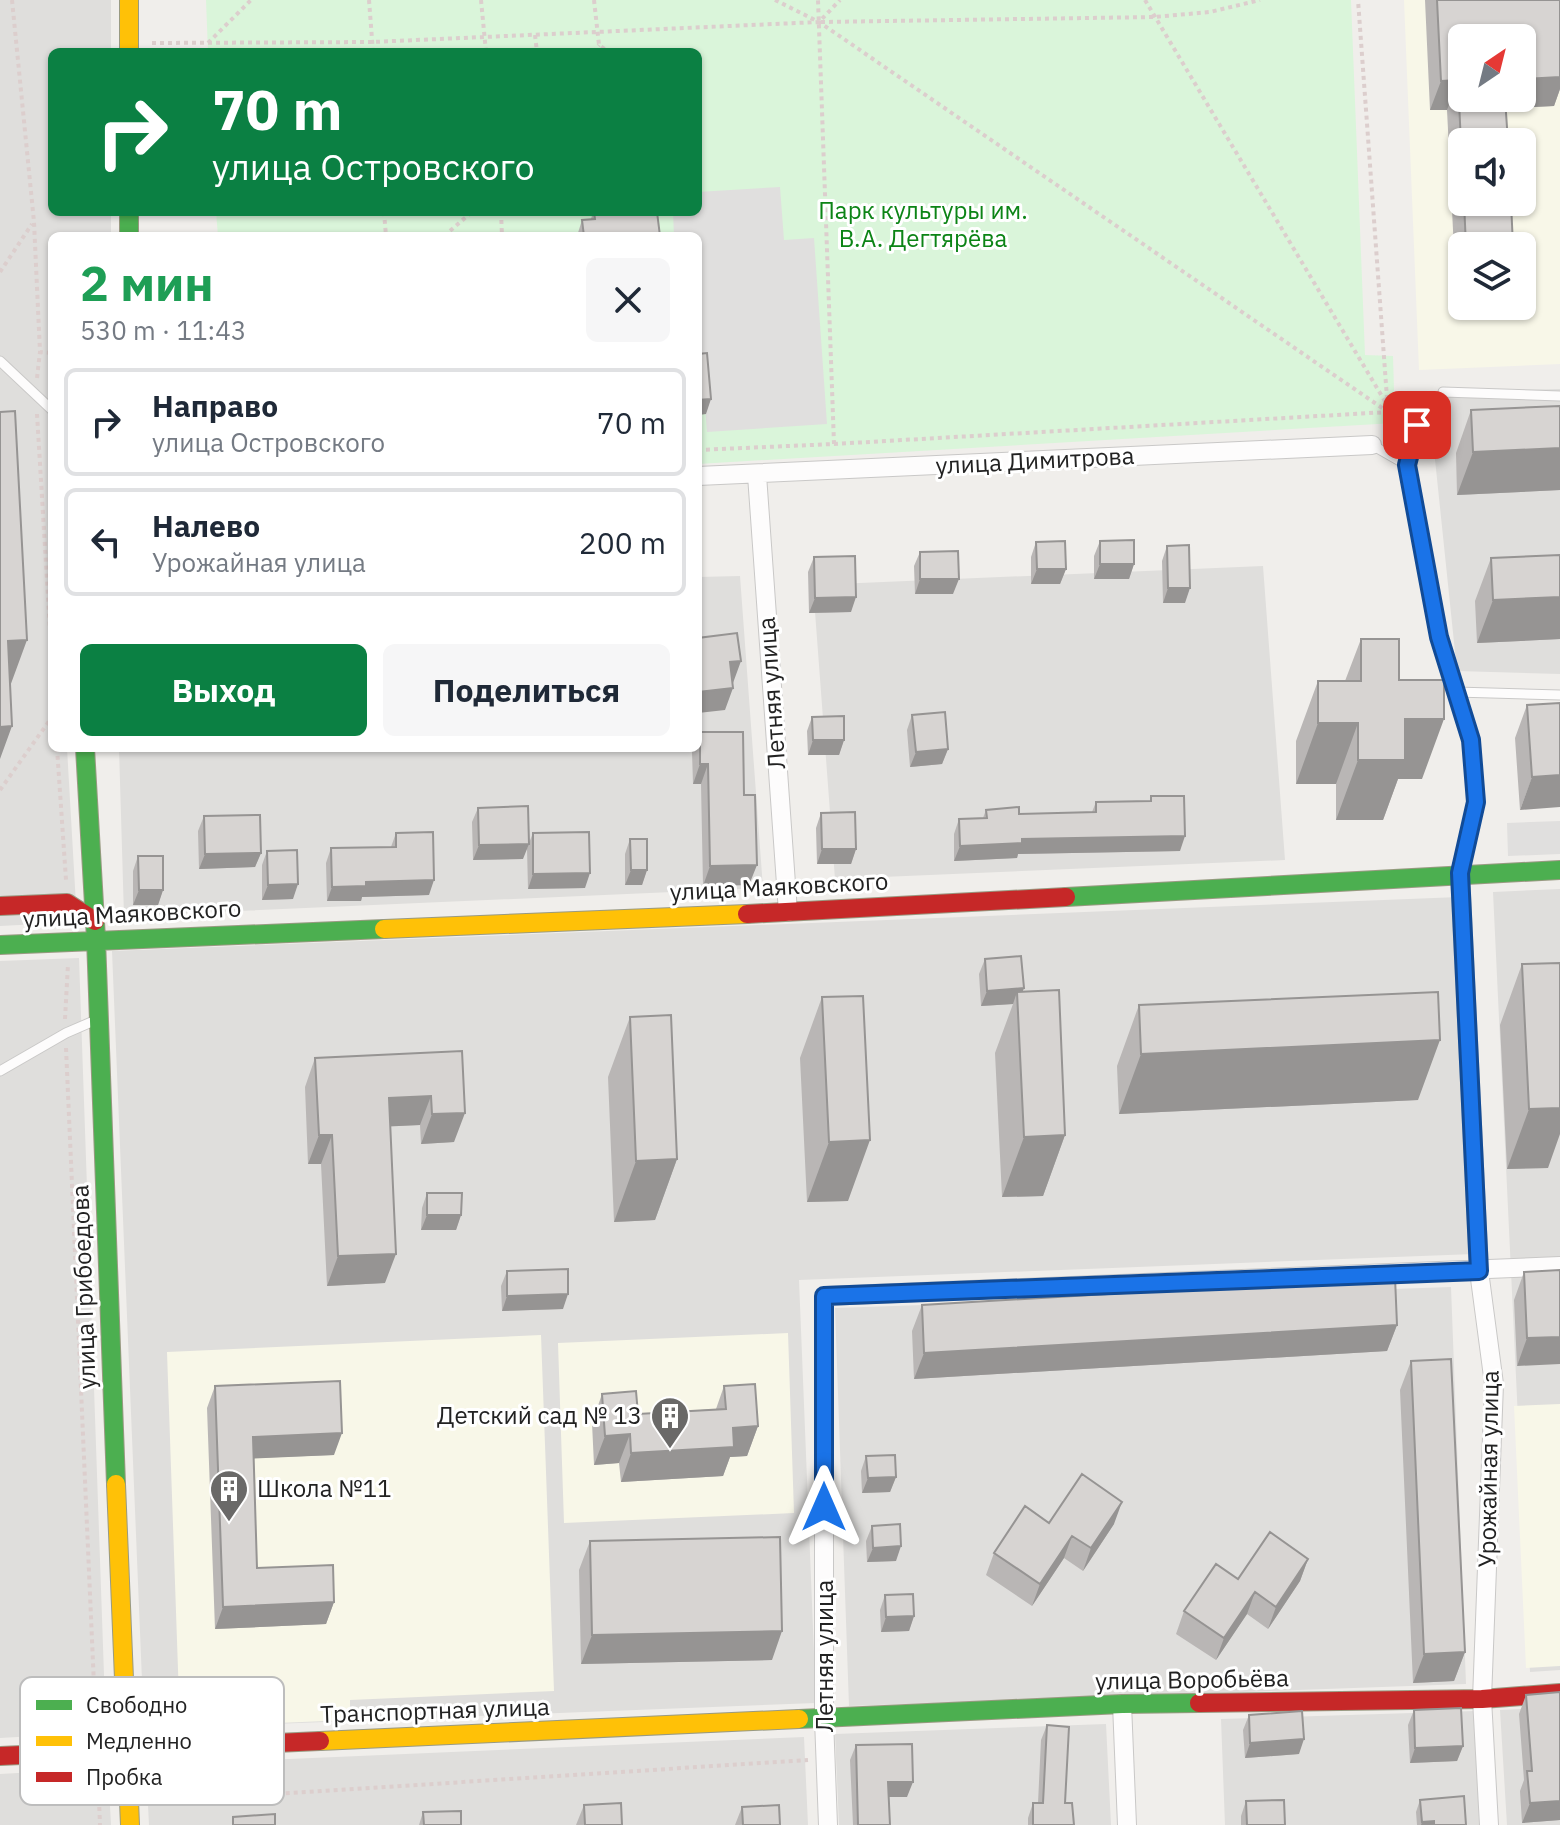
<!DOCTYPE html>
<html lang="ru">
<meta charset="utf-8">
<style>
:root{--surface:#fff;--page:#f6f6f7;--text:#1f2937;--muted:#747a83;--line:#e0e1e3;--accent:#0b8043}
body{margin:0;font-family:"IBM Plex Sans",sans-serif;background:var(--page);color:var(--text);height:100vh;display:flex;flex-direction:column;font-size:30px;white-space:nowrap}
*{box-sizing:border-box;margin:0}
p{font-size:26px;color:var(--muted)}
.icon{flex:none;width:44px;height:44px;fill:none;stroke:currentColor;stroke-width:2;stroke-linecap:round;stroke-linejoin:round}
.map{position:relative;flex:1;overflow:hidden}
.side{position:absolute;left:48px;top:232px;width:654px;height:520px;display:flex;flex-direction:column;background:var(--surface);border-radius:12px;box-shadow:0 2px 6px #0004}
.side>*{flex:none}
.banner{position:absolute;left:48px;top:48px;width:654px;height:168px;border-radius:12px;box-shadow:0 2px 6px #0004;background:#0b8043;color:#fff;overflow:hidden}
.needle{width:52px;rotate:35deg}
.fabs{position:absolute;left:1448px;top:24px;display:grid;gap:16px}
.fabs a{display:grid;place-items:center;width:88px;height:88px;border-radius:12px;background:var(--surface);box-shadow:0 2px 6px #0004;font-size:40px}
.pin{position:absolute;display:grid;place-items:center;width:68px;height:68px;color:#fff;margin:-34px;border-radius:16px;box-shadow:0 4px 12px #0006}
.me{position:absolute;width:88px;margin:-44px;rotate:0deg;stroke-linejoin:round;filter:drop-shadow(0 0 6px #0008)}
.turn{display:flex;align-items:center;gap:28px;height:168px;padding:0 32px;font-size:36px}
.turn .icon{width:104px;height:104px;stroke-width:2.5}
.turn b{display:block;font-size:56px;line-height:68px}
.round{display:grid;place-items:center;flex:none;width:84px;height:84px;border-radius:12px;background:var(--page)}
.overview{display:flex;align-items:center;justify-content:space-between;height:136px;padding:0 32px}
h1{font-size:48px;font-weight:700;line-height:60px;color:#1e9e55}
.primary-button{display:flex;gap:16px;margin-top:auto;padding:16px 32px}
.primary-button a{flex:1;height:92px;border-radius:12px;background:var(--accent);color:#fff;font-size:32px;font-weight:700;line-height:92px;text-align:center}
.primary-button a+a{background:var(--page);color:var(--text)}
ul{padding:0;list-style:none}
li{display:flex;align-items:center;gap:24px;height:108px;margin:0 16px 12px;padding:0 16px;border:4px solid var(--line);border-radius:12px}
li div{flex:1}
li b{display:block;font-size:30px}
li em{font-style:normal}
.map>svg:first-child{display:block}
.residential{fill:#dfdedc}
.education{fill:#f8f7e8;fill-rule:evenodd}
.park{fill:#daf5da}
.parking{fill:#e0dfde}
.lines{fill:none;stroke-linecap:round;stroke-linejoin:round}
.lane-casing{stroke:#c9c8c7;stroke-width:11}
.street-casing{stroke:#c9c8c7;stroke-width:20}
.fast-casing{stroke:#999a82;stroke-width:20}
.slow-casing{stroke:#999a82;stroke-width:20}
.jam-casing{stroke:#999a82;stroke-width:20}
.path{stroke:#dccecd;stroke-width:4;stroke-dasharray:4 4;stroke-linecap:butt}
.lane{stroke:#fdfcfc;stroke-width:9}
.street{stroke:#fdfcfc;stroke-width:18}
.fast{stroke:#4caf50;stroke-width:18}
.slow{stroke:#ffc107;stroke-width:18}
.jam{stroke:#c62828;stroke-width:18}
.wall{fill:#b9b6b5}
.shaded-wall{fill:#969493}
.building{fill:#d7d4d2;stroke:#969493;stroke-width:2}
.route-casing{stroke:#114b97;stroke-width:20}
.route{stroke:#1a73e8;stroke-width:14}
.labels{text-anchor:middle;stroke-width:6;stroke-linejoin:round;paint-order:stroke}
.park-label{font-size:24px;fill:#0c8416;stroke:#fff}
.street-label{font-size:24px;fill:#222;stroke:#fff}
.poi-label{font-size:24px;fill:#222;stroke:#fff;text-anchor:end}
.key{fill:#fff;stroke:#bdbdbd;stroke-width:2}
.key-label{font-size:22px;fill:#222}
</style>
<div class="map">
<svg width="1560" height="1825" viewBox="0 0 1560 1825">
<rect width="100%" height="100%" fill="#f0eeeb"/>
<path class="residential" d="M0,0H111V52H52V212H111V236H52V748H67L77,922L0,926Z
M1560,389V674L1457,671L1428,392Z
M1263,566L1285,860L835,879L813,585Z
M740,576L763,888L124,916L119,748H698V577Z
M1560,889V1670L1530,1672L1493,892Z
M1459,897L1474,1254L799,1280L816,1703L144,1729L112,951Z
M79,958L106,1732L0,1738V961Z
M1451,1287L1466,1684L849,1706L835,1308Z
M1560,1707V1825H1507L1500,1710Z
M1475,1711L1479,1825H1225L1221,1719Z
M1106,1724L1111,1825H839L835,1734Z
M804,1737L808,1825H149L146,1765Z
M108,1768L111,1825H0V1774Z"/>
<path class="education" d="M1404,0H1560V364L1419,370ZM1462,38H1522V98H1462ZM1462,142H1522V202H1462ZM1462,246H1522V306H1462Z
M788,1333L794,1513L564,1523L558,1343Z
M541,1335L554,1691L350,1700V1720L180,1727L167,1352Z
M1560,1404V1666L1526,1668L1514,1406Z"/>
<path class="park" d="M206,0H1351L1365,355L1393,356L1395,423L698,464V236H218L216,212H698V52H208Z"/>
<path class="parking" d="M780,187L784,240L814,238L827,424L707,432L702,368H698V236H674L673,212H698V192Z
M1560,821V854L1508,856L1507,823Z"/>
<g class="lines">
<g class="lane-casing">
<path id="lane" d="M0,361L52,410
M1372,445L1407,465L1439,637L1471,740L1476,802L1460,872
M1407,465L1417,425L1441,411L1443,392L1560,396
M1456,692L1560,695
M0,1071L66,1033L96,1020"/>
</g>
<g class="street-casing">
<path id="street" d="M757,475L788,912
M698,476L1372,445
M1460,873L1479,1271L1494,1384L1482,1699L1489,1825
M1122,1704L1127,1825
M828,1825L824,1719V1296L1560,1266"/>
</g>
<g class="fast-casing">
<path id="fast" d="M129,212V236
M85,748L96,939L116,1484
M1066,897L1560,870
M0,945L384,929
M799,1719L1122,1704L1199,1703"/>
</g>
<g class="slow-casing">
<path id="slow" d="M129,0V52
M384,929L747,914
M116,1484L130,1825
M320,1741L799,1719"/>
</g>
<g class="jam-casing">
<path id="jam" d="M0,906L67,903L95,921
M747,914L1066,897
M1199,1703L1482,1699L1560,1693
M0,1756L320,1741"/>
</g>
<path class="path" d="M12,0L34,222L40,352L52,353
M369,0L373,52
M481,0L486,52
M594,0L599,45L609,52
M775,0L819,22L1388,412L1392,440
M1145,0L1386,403
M821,22L1154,17L1210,12L1260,0
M535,35L537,52
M152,43L372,42L819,22L840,0
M208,43L251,0
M593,52L599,45
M384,212L386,236
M501,212L502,236
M444,236L472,212
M0,272L32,224
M37,378L40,352
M37,414L52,664
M834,444L1388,412L1358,0
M698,450L834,444L818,0
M57,748L66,880
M0,790L52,717
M65,1019L68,964
M66,1048L96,1731
M98,1775L100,1825
M150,1802L808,1760"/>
<use href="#lane" class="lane"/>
<use href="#street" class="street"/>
<use href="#fast" class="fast"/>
<use href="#slow" class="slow"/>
<use href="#jam" class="jam"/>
</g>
<path class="wall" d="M1425,0H1560V89L1554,106L1506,108L1462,142V202H1511L1513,246H1462V306L1504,307L1457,310L1447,110H1430Z
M593,212H657L660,236H577L582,220L591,219Z
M1560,406V490L1457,495L1456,453L1471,410Z
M1100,541L1134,564L1129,579H1094V556Z
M1036,542L1066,569L1060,584H1031V557Z
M1167,546L1185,603H1163L1162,561Z
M920,552L953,594H915L914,566Z
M1560,555V639L1477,643L1475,601L1491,558Z
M814,557L851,612L809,613L808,572Z
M1361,639L1422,779H1398L1383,820H1336V784H1296V741L1318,681H1345Z
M1560,703L1520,810L1515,738L1527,705Z
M912,715L948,749L942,764L910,767L907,730Z
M812,717L844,740L839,755H808L807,731Z
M700,732L744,795L749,885L703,886L701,784H693L692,752L694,748H698V737Z
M1151,796L1180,851L1018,854L1017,858L954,861V834L959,819L983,818L986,810L1019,814L1092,812L1096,802L1150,801Z
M478,808L523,859L473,860L472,822Z
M821,813L856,849L851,864H817L816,828Z
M204,816L261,853L255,867L199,869L198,831Z
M396,833L429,895L362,897L361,901H327L326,863L331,848L391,847Z
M533,833L585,888L528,889L527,848Z
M630,839L647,870L642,885H625V854Z
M267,851L293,899L262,900V865Z
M138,856L163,890L158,905H133V871Z
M985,959L1024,988L1022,992L1065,1135L1043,1196L1002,1197L995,1053L1013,1004L981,1006L979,974Z
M1522,964L1548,1168L1507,1169L1500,1025Z
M822,997L848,1201L807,1202L800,1058Z
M1139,1005L1418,1100L1119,1114L1117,1066Z
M630,1017L677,1159L655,1220L614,1222L608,1077Z
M462,1051L454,1142L421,1144L420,1125L390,1126L385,1283L327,1286L321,1164H308L305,1087L315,1058Z
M427,1193L461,1215L456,1230H421L422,1208Z
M1560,1270L1517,1366L1514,1300L1524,1272Z
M507,1271L563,1309L502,1311L501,1286Z
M922,1305L1397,1325L1387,1351L914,1379L912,1331Z
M1411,1361L1465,1652L1454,1681L1413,1683L1400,1390Z
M215,1386L334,1455L254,1458L257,1568L334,1602L326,1624L215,1629L207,1408Z
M724,1386L758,1426L747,1456L730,1457L723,1476L621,1482L619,1463L594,1465L592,1423L602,1394L638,1414L716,1409Z
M866,1456L896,1477L890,1492L862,1493L861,1471Z
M1049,1523L1114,1524L1083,1571L1064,1558L1032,1606L986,1575L994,1553Z
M872,1526L896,1561L867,1562L866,1541Z
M590,1541L772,1660L581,1664L579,1570Z
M1308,1559L1300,1581L1268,1629L1247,1614L1216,1660L1176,1634L1184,1611L1238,1579Z
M885,1595L914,1616L909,1631L881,1632L880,1610Z
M1560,1692V1820L1522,1823L1520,1791L1524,1780L1519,1714L1526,1695Z
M1414,1710L1463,1746L1457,1761L1410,1763L1408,1725Z
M1249,1715L1299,1754L1245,1758L1243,1730Z
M1047,1725L1065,1803L1074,1825H1028V1818L1033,1803H1038L1041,1740Z
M856,1745L907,1797H888L890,1825H853L850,1760Z
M1420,1800L1466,1825H1417L1416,1812Z
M1246,1801L1285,1825H1241V1816Z
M584,1805L622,1825H576Z
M742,1807L780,1825H735Z
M423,1812L461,1825H419Z"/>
<path class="shaded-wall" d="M1560,77V89L1554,106L1494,109L1498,98H1522V79Z
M1458,80L1447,110H1430L1441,81Z
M1462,297V306H1505L1504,307L1457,310Z
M711,399L706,414L699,415L698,418V400Z
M1560,448V490L1457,495L1473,452Z
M1100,564H1134L1129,579H1094Z
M1037,569H1066L1060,584H1031Z
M920,579H959L953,594H915Z
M1168,588H1190L1185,603H1163Z
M856,597L851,612L809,613L815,598Z
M1560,597V639L1477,643L1493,600Z
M27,640L5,700L8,641Z
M741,661L733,683L730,662Z
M733,688L725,710L698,713V692Z
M1405,719H1444L1422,779H1398L1383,820H1336L1358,760Z
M1318,723H1358L1336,784H1296Z
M12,726L0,759V727Z
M813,740H844L839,755H808Z
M948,749L942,764L910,767L916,752Z
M700,764H708L701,784H693Z
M1560,775V807L1520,810L1532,777Z
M1185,836L1180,851L1018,854L1017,858L954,861L960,846L1022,839Z
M529,844L523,859L473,860L479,845Z
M822,849H856L851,864H817Z
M261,853L255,867L199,869L205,854Z
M757,865L749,885L703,886L710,866Z
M631,870H647L642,885H625Z
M590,873L585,888L528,889L533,874Z
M434,880L429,895L362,897L361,901H327L332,887L366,882Z
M298,884L293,899L262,900L268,885Z
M139,890H163L158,905H133Z
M1024,988L1018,1003L1017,992L1013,1004L981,1006L987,991Z
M1440,1040L1418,1100L1119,1114L1141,1054Z
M431,1096L420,1125L378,1127L389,1098Z
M1560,1108V1134L1548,1168L1507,1169L1529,1109Z
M465,1113L454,1142L421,1144L432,1114Z
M319,1135H332L321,1164H308Z
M1065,1135L1043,1196L1002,1197L1024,1137Z
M870,1140L848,1201L807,1202L829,1142Z
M677,1159L655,1220L614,1222L636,1161Z
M427,1215H461L456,1230H421Z
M396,1254L385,1283L327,1286L338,1256Z
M568,1294L563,1309L502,1311L507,1296Z
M1397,1325L1387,1351L914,1379L924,1353Z
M1560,1337V1364L1517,1366L1527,1338Z
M758,1426L747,1456L730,1457L723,1476L621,1482L631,1453L733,1428Z
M342,1433L334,1455L245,1459L253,1437Z
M630,1434L619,1463L594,1465L605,1436Z
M896,1477L890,1492L862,1493L868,1478Z
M1122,1502L1114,1524L1083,1571L1091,1548Z
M1072,1536L1064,1558L1032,1606L1040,1584Z
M901,1546L896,1561L867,1562L873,1548Z
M1308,1559L1300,1581L1268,1629L1276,1607Z
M1255,1592L1247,1614L1216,1660L1224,1638Z
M334,1602L326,1624L215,1629L223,1607Z
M914,1616L909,1631L881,1632L886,1617Z
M782,1631L772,1660L581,1664L592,1635Z
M1465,1652L1454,1681L1413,1683L1424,1654Z
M1304,1739L1299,1754L1245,1758L1250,1743Z
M1463,1746L1457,1761L1410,1763L1415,1748Z
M888,1782H913L907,1797H882Z
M1560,1801V1820L1522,1823L1530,1803Z
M1434,1821L1433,1825H1421L1422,1822Z"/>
<path class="building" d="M1437,0H1560V77L1522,79V38H1462V98H1505L1508,142H1462V165L1458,80L1441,81Z
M1464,202H1511L1513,246H1466Z
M594,212H657L660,236H584L582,220L595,219Z
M707,353L711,399L698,400L700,414H698V354Z
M1560,406V448L1473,452L1471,410Z
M15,411L27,640L8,641L12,726L0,727V412Z
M1134,540V564H1100V541Z
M1065,541L1066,569H1037L1036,542Z
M1189,545L1190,588H1168L1167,546Z
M958,551L959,579H920V552Z
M1560,555V597L1493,600L1491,558Z
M855,556L856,597L815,598L814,557Z
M737,633L741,661L730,662L733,688L698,692V638Z
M1361,639H1399V680H1444V719H1405V760H1358V723H1318V681H1361Z
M1560,703V775L1532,777L1527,705Z
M945,712L948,749L916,752L912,715Z
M844,716V740H813L812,717Z
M700,732H743L744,795H755L757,865L710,866L708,764H700Z
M1151,796H1184L1185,836L1022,839V843L960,846L959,819L987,818L986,810L1019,807V814L1096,812V802L1151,801Z
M528,806L529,844L479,845L478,808Z
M855,812L856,849H822L821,813Z
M260,815L261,853L205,854L204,816Z
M433,832L434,880L366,882V886L332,887L331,848L396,847V833Z
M589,832L590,873L533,874V833Z
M630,839H647V870H631Z
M297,850L298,884L268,885L267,851Z
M138,856H163V890H139Z
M1021,956L1024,988L987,991L985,959Z
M1560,963V1108L1529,1109L1522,964Z
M1059,990L1065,1135L1024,1137L1017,992Z
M1438,992L1440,1040L1141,1054L1139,1005Z
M863,996L870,1140L829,1142L822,997Z
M671,1015L677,1159L636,1161L630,1017Z
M462,1051L465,1113L432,1114L431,1096L389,1098L396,1254L338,1256L332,1135H319L315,1058Z
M427,1193H462L461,1215H427Z
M568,1269V1294L507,1296V1271Z
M1560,1270V1337L1527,1338L1524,1272Z
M1395,1277L1397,1325L924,1353L922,1305Z
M1451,1359L1465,1652L1424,1654L1411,1361Z
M340,1381L342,1433L253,1437L257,1568L333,1565L334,1602L223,1607L215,1386Z
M755,1384L758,1426L733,1428L734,1447L631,1453L630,1434L605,1436L602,1394L636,1391L638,1414L726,1409L724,1386Z
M895,1455L896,1477L868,1478L866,1456Z
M1082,1474L1122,1502L1091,1548L1072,1536L1040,1584L994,1553L1025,1506L1049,1523Z
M900,1524L901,1546L873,1548L872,1526Z
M1270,1532L1308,1559L1276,1607L1255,1592L1224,1638L1184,1611L1216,1564L1238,1579Z
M780,1537L782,1631L592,1635L590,1541Z
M913,1594L914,1616L886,1617L885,1595Z
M1560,1692V1801L1530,1803L1527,1771H1532L1526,1695Z
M1461,1708L1463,1746L1415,1748L1414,1710Z
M1302,1711L1304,1739L1250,1743L1249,1715Z
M1047,1725L1069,1727L1065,1803H1072L1074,1825H1033V1803H1043Z
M912,1744L913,1782H888L890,1825H858L856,1745Z
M1464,1796L1466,1825H1434V1821L1422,1822L1420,1800Z
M1284,1800L1285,1825H1247L1246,1801Z
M621,1803L622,1825H585L584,1805Z
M779,1805L780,1825H743L742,1807Z
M461,1811V1825H424L423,1812Z
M275,1814V1825H233V1817Z"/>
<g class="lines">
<g class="route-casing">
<path id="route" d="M824,1507V1296L1479,1271L1460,873L1476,802L1471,740L1439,637L1407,465L1417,425"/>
</g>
<use href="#route" class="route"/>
</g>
<defs>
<g id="building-pin" transform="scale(2)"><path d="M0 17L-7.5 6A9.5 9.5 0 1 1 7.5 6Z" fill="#6a6968" stroke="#fff"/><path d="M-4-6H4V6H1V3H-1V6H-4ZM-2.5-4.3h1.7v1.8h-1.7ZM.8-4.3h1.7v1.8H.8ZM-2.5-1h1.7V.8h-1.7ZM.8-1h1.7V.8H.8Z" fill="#fff"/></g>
</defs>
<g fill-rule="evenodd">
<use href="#building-pin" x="670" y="1416"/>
<use href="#building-pin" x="229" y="1489"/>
</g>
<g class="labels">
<g class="park-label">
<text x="923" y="219">Парк культуры им.<tspan x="923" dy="28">В.А. Дегтярёва</tspan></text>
</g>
<g class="street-label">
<text transform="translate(1035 461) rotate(-3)" y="8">улица Димитрова</text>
<text transform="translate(772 693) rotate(-94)" y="8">Летняя улица</text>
<text transform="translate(779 887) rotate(-3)" y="8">улица Маяковского</text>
<text transform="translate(132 914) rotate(-3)" y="8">улица Маяковского</text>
<text transform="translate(84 1287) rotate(-92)" y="8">улица Грибоедова</text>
<text transform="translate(1489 1469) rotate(-89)" y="8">Урожайная улица</text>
<text transform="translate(825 1656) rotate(-90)" y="8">Летняя улица</text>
<text transform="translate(1192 1680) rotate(-1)" y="8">улица Воробьёва</text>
<text transform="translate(435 1711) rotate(-2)" y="8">Транспортная улица</text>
</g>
<g class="poi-label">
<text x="642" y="1424">Детский сад № 13</text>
<text x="257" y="1497" text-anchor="start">Школа №11</text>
</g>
</g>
<rect x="20" y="1677" width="264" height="128" rx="12" class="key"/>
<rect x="36" y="1700" width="36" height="10" fill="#4caf50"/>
<rect x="36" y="1736" width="36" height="10" fill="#ffc107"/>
<rect x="36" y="1772" width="36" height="10" fill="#c62828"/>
<g class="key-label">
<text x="86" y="1713">Свободно</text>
<text x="86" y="1749">Медленно</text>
<text x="86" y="1785">Пробка</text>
</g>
</svg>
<div class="fabs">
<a><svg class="needle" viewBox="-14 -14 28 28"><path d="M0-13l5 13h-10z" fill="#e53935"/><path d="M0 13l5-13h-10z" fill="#747a83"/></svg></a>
<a><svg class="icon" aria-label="sound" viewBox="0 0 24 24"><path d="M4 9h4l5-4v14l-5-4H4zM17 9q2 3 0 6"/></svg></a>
<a><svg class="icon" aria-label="layers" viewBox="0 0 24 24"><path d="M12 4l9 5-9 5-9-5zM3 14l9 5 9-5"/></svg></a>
</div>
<div class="pin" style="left:1417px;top:425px;background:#d93025"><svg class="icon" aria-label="arrive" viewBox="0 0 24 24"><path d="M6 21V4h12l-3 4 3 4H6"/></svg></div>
<svg class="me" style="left:824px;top:1507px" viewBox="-20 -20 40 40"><path d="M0-17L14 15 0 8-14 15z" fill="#1a73e8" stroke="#fff" stroke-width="4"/></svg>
<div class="banner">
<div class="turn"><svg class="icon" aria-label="right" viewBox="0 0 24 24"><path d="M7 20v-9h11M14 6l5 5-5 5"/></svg><div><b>70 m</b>улица Островского</div></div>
</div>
<section class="side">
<div class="overview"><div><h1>2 мин</h1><p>530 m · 11:43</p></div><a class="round"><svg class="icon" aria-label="close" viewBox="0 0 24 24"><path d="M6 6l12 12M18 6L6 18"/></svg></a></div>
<ul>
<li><svg class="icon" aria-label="right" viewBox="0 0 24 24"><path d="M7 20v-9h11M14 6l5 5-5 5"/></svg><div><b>Направо</b><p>улица Островского</p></div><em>70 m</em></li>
<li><svg class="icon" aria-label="left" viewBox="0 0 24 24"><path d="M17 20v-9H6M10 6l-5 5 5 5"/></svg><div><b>Налево</b><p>Урожайная улица</p></div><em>200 m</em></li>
</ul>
<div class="primary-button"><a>Выход</a><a>Поделиться</a></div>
</section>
</div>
